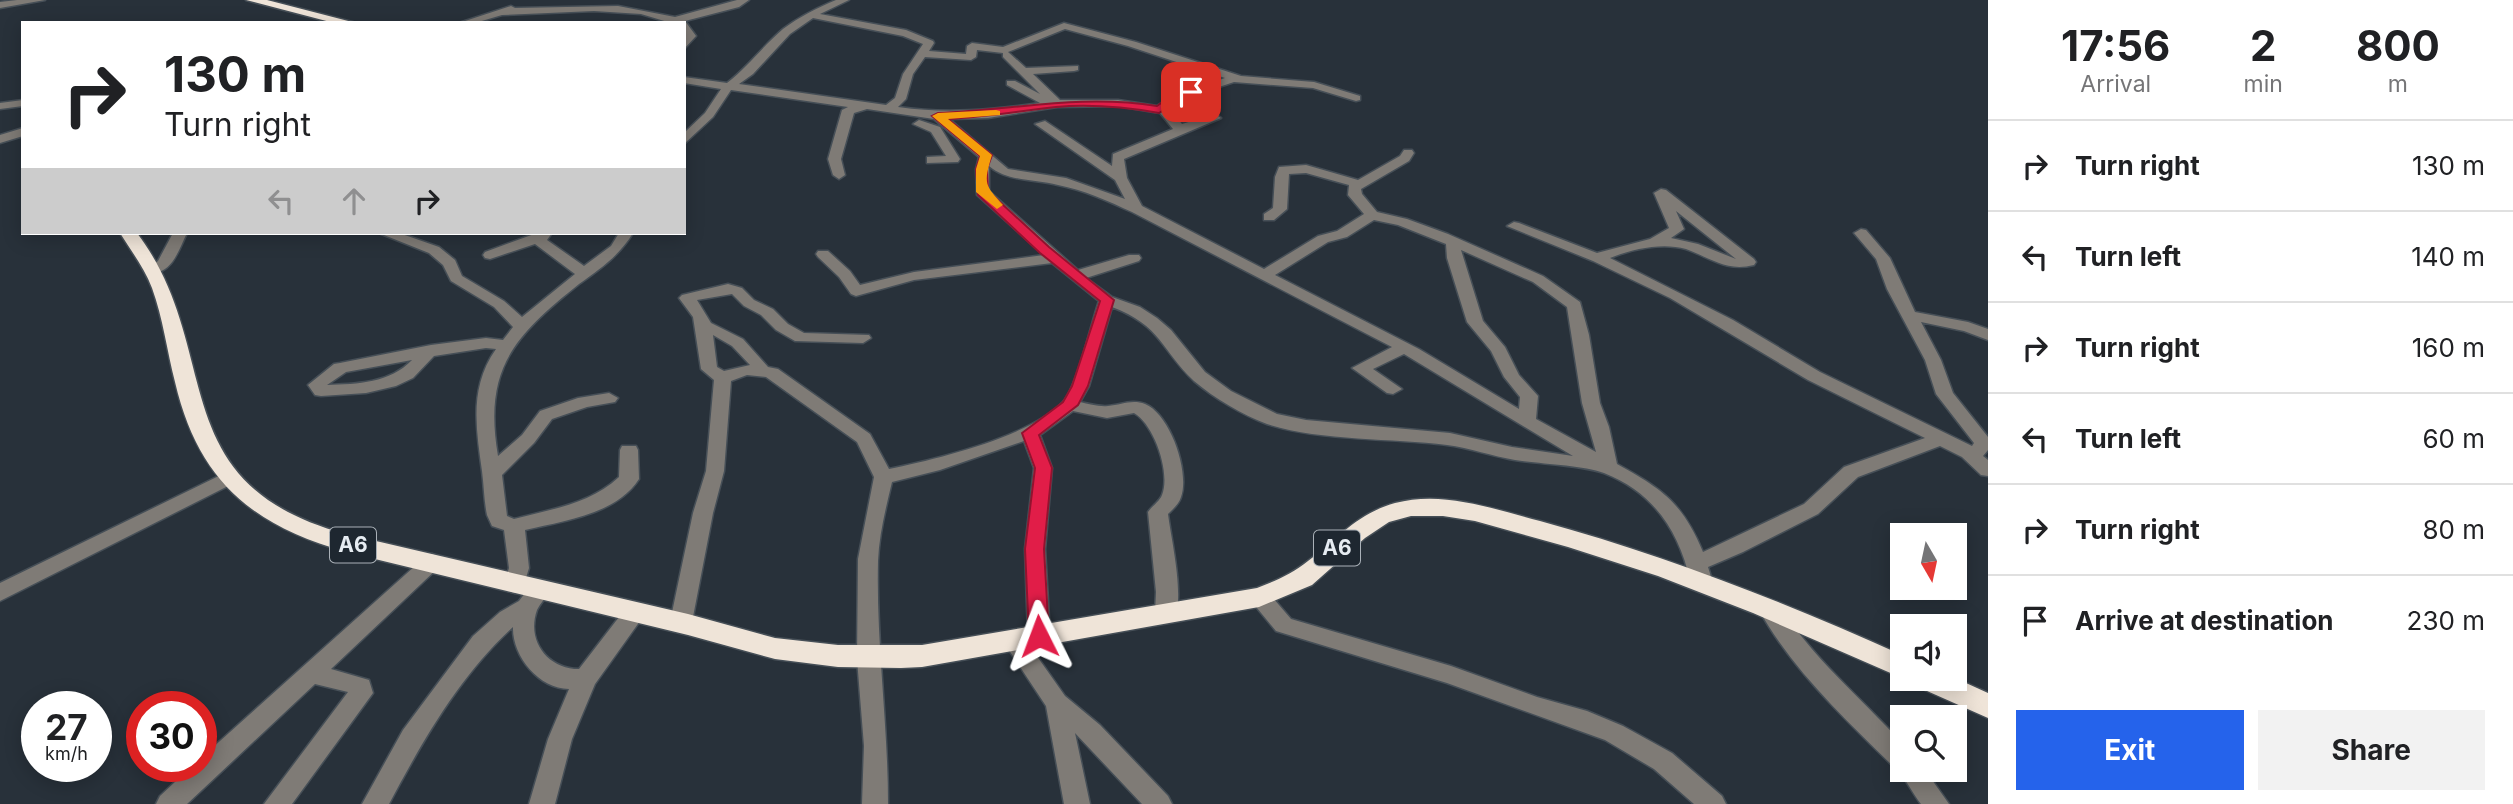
<!DOCTYPE html>
<style>
:root{--surface:#fff;--page:#f2f2f2;--text:#202124;--muted:#757577;--line:#e0e0e0;--accent:#2563eb}
body{margin:0;font-family:Inter,sans-serif;background:var(--page);color:var(--text);height:100vh;display:flex;flex-direction:column;font-size:26px;white-space:nowrap}
*{box-sizing:border-box;margin:0}
p{font-size:23px;color:var(--muted)}
.icon{flex:none;width:38px;height:38px;fill:none;stroke:currentColor;stroke-width:2;stroke-linecap:round;stroke-linejoin:round}
.map{position:relative;flex:1;overflow:hidden}
.details{display:flex;flex-direction:column;background:var(--surface);width:525px}
.details>*{flex:none}
.banner{position:absolute;left:21px;top:21px;width:665px;height:214px;border-radius:0px;box-shadow:0 4px 18px #0003;background:#fff;color:var(--text);overflow:hidden}
.needle{width:46px;rotate:171deg}
.controls{position:absolute;left:1890px;top:523px;display:grid;gap:14px}
.controls a{display:grid;place-items:center;width:77px;height:77px;border-radius:0px;background:var(--surface);box-shadow:0 4px 18px #0003;font-size:35px}
.speed{position:absolute;left:21px;top:691px;display:flex;gap:14px;font-size:35px;font-weight:700;text-align:center}
.speed>*{display:grid;place-content:center;width:91px;height:91px;border-radius:50%;background:var(--surface);box-shadow:0 4px 18px #0003;line-height:1}
.speed small{font-size:18px;font-weight:400}
.speed .limit{border:10px solid #d22;background:#fff;color:#111}
.pin{position:absolute;display:grid;place-items:center;width:60px;height:60px;color:#fff;margin:-30px;border-radius:14px;box-shadow:0 4px 10px #0006}
.me{position:absolute;width:77px;margin:-38px;rotate:357deg;stroke-linejoin:round;filter:drop-shadow(0 0 5px #0008)}
.turn{display:flex;align-items:center;gap:24px;height:147px;padding:0 28px;font-size:32px}
.turn .icon{width:91px;height:91px;stroke-width:2.5}
.turn b{display:block;font-size:49px;line-height:60px}
.lanes{display:flex;align-items:center;height:66px;padding:0 28px;background:#0003;justify-content:center;gap:35px;direction:ltr}
.lanes .off{opacity:.35}
.eta{display:flex;justify-content:space-evenly;align-items:center;height:119px;text-align:center}
.eta b{font-size:42px;font-weight:700;line-height:49px}
.button{display:flex;gap:14px;margin-top:auto;padding:14px 28px}
.button a{flex:1;height:80px;border-radius:0px;background:var(--accent);color:#fff;font-size:28px;font-weight:700;line-height:80px;text-align:center}
.button a+a{background:var(--page);color:var(--text)}
ul{padding:0;list-style:none}
li{display:flex;align-items:center;gap:21px;height:91px;padding:0 28px;border-top:2px solid var(--line)}
li div{flex:1}
li b{display:block;font-size:26px}
li em{font-style:normal}
main{display:flex;flex:1;min-height:0}
.map>svg:first-child{display:block}
.lines{fill:none;stroke-linecap:round;stroke-linejoin:round}
.minor-casing{stroke:#464f57;stroke-width:3}
.highway-casing{stroke:#464f57;stroke-width:3}
.minor{fill:#7f7b76;fill-rule:evenodd}
.highway{fill:#efe4d8;fill-rule:evenodd}
.route{fill:#e11d48;stroke:#92132f;stroke-width:2}
.slow{fill:#f59e0b}
.labels{text-anchor:middle;stroke-width:5;stroke-linejoin:round;paint-order:stroke}
.shield{fill:#1e2730;stroke:#aab1b8;stroke-width:2}
.shield-label{font-size:21px;font-weight:bold;fill:#e6ecf2}
</style>
<main>
<div class="map">
<svg width="1988" height="804" viewBox="0 0 1988 804">
<rect width="100%" height="100%" fill="#28313a"/>
<g class="lines">
<g class="minor-casing">
<path id="minor" d="M17,0H45L0,8V2Z
M737,0H749L739,7L685,21L696,36L684,49V23H671L641,14L594,11L502,15L475,23H459L511,6L515,8L618,6L675,17Z
M836,0H849L820,14L906,30L933,41L934,43L929,51L966,54L967,46L972,43L1003,47L1064,23L1136,42L1241,76L1314,82L1360,96V100L1356,101L1313,88L1234,82L1180,100L1169,109L1182,124L1215,114L1221,118L1124,159L1127,178L1142,206L1264,269L1318,236L1337,231L1364,214L1348,195L1349,185L1306,173L1289,174L1287,209L1274,220H1264V214L1273,208L1275,177L1279,167L1306,165L1358,180L1400,156L1404,150H1412L1414,153L1409,161L1361,189L1362,194L1377,212L1407,219L1448,234L1543,276L1580,302L1589,335L1600,403L1609,427L1617,464C1662,489 1682,502 1703,552L1804,504L1844,467L1925,438L1808,380L1670,298L1593,261L1507,226L1514,222L1519,223L1597,253L1650,239L1669,228L1654,193L1661,189L1666,190L1754,259L1756,262L1754,265C1726,272 1711,258 1686,249C1662,242 1632,249 1610,258L1733,320L1820,372L1972,446L1974,443L1936,394L1925,360L1887,289L1876,259L1854,233L1861,229L1866,230L1890,258L1915,312L1968,322L1988,329V340L1964,331L1921,322L1941,360L1953,393L1988,437V450L1983,456L1988,460V476L1981,475L1962,457L1940,446L1858,477L1818,514L1743,552L1708,567L1712,580L1708,586L1701,588L1694,586L1690,580C1679,531 1653,492 1604,473C1582,465 1540,464 1515,460C1492,456 1470,448 1447,445C1392,438 1319,441 1267,424C1243,415 1214,398 1194,381C1161,350 1162,326 1112,307L1089,386L1080,402C1089,404 1099,407 1108,406C1121,405 1132,399 1145,404C1170,414 1190,472 1181,497C1179,504 1173,509 1168,514C1171,539 1185,597 1174,619L1166,621L1158,619L1155,613L1156,592L1148,512C1152,506 1160,501 1162,495C1171,473 1154,424 1134,413L1107,418L1073,411L1040,435L1052,468L1045,549L1050,636L1047,642L1039,645L1031,642L1028,636L1025,549L1034,468L1024,441L940,470L892,482C886,507 879,535 878,561C876,643 888,723 888,804H862L864,746L857,659L858,559L874,477L857,442L766,377L747,375L731,381L724,471L713,513L692,622L689,628L681,631L673,628L670,622L693,513L706,471L714,380L701,369L693,317L679,298L682,295L728,284L742,288L754,300L773,309L788,324L804,333L869,335L871,338L863,343L795,341L776,330L761,315L744,306L732,294L697,300L711,323L743,339L768,367L778,369L870,434L889,469C937,459 1029,437 1063,402C1077,387 1091,324 1099,301L1052,263L914,280L856,296L851,294L839,277L818,257L816,254L818,251H828L850,271L860,285L914,272L1044,255L977,195L976,169L979,157L934,119L867,109L854,113L841,159L845,175L839,179L833,175L828,159L842,110L848,107L731,90L713,117L684,144V133L705,113L721,89L684,83V77L727,83C748,67 763,46 783,29C799,17 817,8 836,0ZM813,18L903,36L923,44L903,74L895,98L886,105L739,84L753,74L790,34ZM1065,29L1128,46L1225,78L1172,96L1157,106L1118,100H1060L1033,74L1074,71L1078,70V66L1026,68L1008,52ZM977,50L1003,53V57L1040,94L1015,81H1007V85L1040,103C991,110 947,114 898,107L906,99L913,74L925,57L971,60L976,57ZM1118,106L1160,113L1173,129L1113,154L1112,166L1045,121L1035,124L1115,180L1125,199L1066,178L1008,169L949,119L988,118L1057,107ZM989,166C1008,182 1035,179 1058,185C1084,190 1108,201 1132,212L1392,347L1352,368L1387,393L1393,394L1402,389L1373,369L1404,354L1573,456L1512,447L1450,433L1306,420L1277,414L1231,391L1205,372L1171,330L1157,318L1140,307L1112,297L1086,278L1139,261L1141,258L1139,255H1129L1078,270L989,191ZM1676,211L1736,259L1698,244L1671,238L1684,229ZM1374,220L1398,225L1446,244L1447,258L1467,322L1491,351L1504,377L1520,397L1519,409L1419,349L1275,275L1328,242L1347,237ZM1461,250L1533,282L1567,307L1582,403L1596,452L1536,419L1538,396L1519,375L1505,347L1483,321ZM713,335L732,346L750,365L724,371L717,367Z
M23,100V106L0,109V103Z
M919,120L940,127L960,159L958,162L927,163V157L946,156L931,132L913,124Z
M23,128V136L0,143V135Z
M173,233H187C179,249 171,277 149,272L147,269L158,261Z
M379,233H399L439,247L455,260L462,276L504,301L522,317L575,274L535,244L490,259L485,258L483,255L485,252L537,233H552L547,240L584,266L611,246L619,233H633C619,256 600,269 579,284C514,336 483,369 498,456L522,435L540,411L578,398L609,393L618,398L615,402L587,407L552,419L534,443L502,475L507,516L514,519C552,509 590,504 619,477L620,450L622,446H636L638,450L639,479C616,515 562,521 525,530L529,568L522,591L515,593L508,591L504,585L509,568L504,530L492,526L487,515C484,501 484,486 482,471C476,428 469,387 496,349L486,348L434,356L413,378L396,386L366,393L321,396L315,395L308,385L334,364L340,363L431,345L486,338L503,340L513,327L494,307L451,281L443,265L429,253ZM412,360C390,383 358,384 327,385L346,372Z
M229,471L236,472L239,477L236,482L0,601V583Z
M432,554L439,557L442,562L439,567L331,669L369,680L373,693L292,804H264L348,692L315,684L187,804H156L160,796L192,766H201V758L425,557Z
M539,583L547,585L550,591C546,597 540,604 537,610C526,641 548,669 579,669L626,608L634,605L642,608L645,614L595,684L572,739L555,804H529L548,739L569,689C539,689 512,656 513,627C460,675 422,742 389,804H362L403,730L473,636L500,612L519,601L531,585Z
M1259,589L1267,591L1291,619L1451,666L1537,697L1587,711L1623,726L1672,753L1722,796L1726,804H1694L1654,769L1605,740L1447,683L1276,631L1248,597L1251,591Z
M1769,600L1777,602C1811,657 1859,696 1902,743V770H1925L1949,804H1921C1913,794 1905,777 1896,769C1847,721 1791,669 1758,608L1761,602Z
M1014,632L1022,635L1065,696L1100,725L1168,796L1172,804H1142L1075,733L1090,804H1064L1046,706L1003,641L1006,635Z"/>
</g>
<g class="highway-casing">
<path id="highway" d="M246,0H267L356,23H334Z
M120,233H137C226,350 159,484 346,534L688,614L775,638L838,645H922L1257,588C1275,581 1292,574 1308,561C1337,539 1358,513 1395,503C1443,490 1493,509 1540,521C1665,555 1784,602 1902,655V678L1753,613L1658,576L1568,547L1475,521L1443,516H1411L1389,522L1365,538L1312,585L1259,607L922,667L901,668L838,667L775,659L688,635L346,552C251,525 198,480 175,382C167,351 163,318 152,288C144,267 131,251 120,233Z
M1955,678L1988,693V718L1918,687L1914,679Z"/>
</g>
<use href="#minor" class="minor"/>
<use href="#highway" class="highway"/>
</g>
<path class="route" d="M1191,89L1195,90V95L1180,100L1159,113C1125,107 1091,104 1056,107C1020,111 984,117 948,119L992,155L987,169L988,191L1049,247L1114,300L1088,386L1078,405L1039,435L1052,468L1044,549L1049,636L1046,642L1039,644L1032,642L1029,636L1025,549L1035,468L1022,433L1063,402L1072,386L1100,301L1040,253L978,195L976,169L980,156L932,116L938,113C1015,110 1079,94 1157,106L1172,95Z"/>
<path class="slow" d="M996,110L1000,111V115L948,119L992,155C983,184 985,185 1003,205L997,209L976,192V169L980,156L932,116L938,113Z"/>
<g class="labels">
<g class="shield">
<rect x="330" y="527.5" width="46" height="35" rx="5"/>
<rect x="1314" y="530.5" width="46" height="35" rx="5"/>
</g>
<g class="shield-label">
<text x="353" y="552">A6</text>
<text x="1337" y="555">A6</text>
</g>
</g>
</svg>
<div class="controls">
<a><svg class="needle" viewBox="-14 -14 28 28"><path d="M0-13l5 13h-10z" fill="#e53935"/><path d="M0 13l5-13h-10z" fill="#757577"/></svg></a>
<a><svg class="icon" aria-label="sound" viewBox="0 0 24 24"><path d="M4 9h4l5-4v14l-5-4H4zM17 9q2 3 0 6"/></svg></a>
<a><svg class="icon" aria-label="search" viewBox="0 0 24 24"><circle cx="10" cy="10" r="6"/><path d="M15 15l6 6"/></svg></a>
</div>
<div class="speed"><div>27<small>km/h</small></div><div class="limit">30</div></div>
<div class="pin" style="left:1191px;top:92px;background:#d93025"><svg class="icon" aria-label="arrive" viewBox="0 0 24 24"><path d="M6 21V4h12l-3 4 3 4H6"/></svg></div>
<svg class="me" style="left:1039px;top:636px" viewBox="-20 -20 40 40"><path d="M0-17L14 15 0 8-14 15z" fill="#e11d48" stroke="#fff" stroke-width="4"/></svg>
<div class="banner">
<div class="turn"><svg class="icon" aria-label="right" viewBox="0 0 24 24"><path d="M7 20v-9h11M14 6l5 5-5 5"/></svg><div><b>130 m</b>Turn right</div></div>
<div class="lanes"><svg class="icon off" aria-label="left" viewBox="0 0 24 24"><path d="M17 20v-9H6M10 6l-5 5 5 5"/></svg><svg class="icon off" aria-label="ahead" viewBox="0 0 24 24"><path d="M12 20V5M6 11l6-6 6 6"/></svg><svg class="icon" aria-label="right" viewBox="0 0 24 24"><path d="M7 20v-9h11M14 6l5 5-5 5"/></svg></div>
</div>
</div>
<section class="details">
<div class="eta">
<div><b>17:56</b><p>Arrival</p></div>
<div><b>2</b><p>min</p></div>
<div><b>800</b><p>m</p></div>
</div>
<ul>
<li><svg class="icon" aria-label="right" viewBox="0 0 24 24"><path d="M7 20v-9h11M14 6l5 5-5 5"/></svg><div><b>Turn right</b></div><em>130 m</em></li>
<li><svg class="icon" aria-label="left" viewBox="0 0 24 24"><path d="M17 20v-9H6M10 6l-5 5 5 5"/></svg><div><b>Turn left</b></div><em>140 m</em></li>
<li><svg class="icon" aria-label="right" viewBox="0 0 24 24"><path d="M7 20v-9h11M14 6l5 5-5 5"/></svg><div><b>Turn right</b></div><em>160 m</em></li>
<li><svg class="icon" aria-label="left" viewBox="0 0 24 24"><path d="M17 20v-9H6M10 6l-5 5 5 5"/></svg><div><b>Turn left</b></div><em>60 m</em></li>
<li><svg class="icon" aria-label="right" viewBox="0 0 24 24"><path d="M7 20v-9h11M14 6l5 5-5 5"/></svg><div><b>Turn right</b></div><em>80 m</em></li>
<li><svg class="icon" aria-label="arrive" viewBox="0 0 24 24"><path d="M6 21V4h12l-3 4 3 4H6"/></svg><div><b>Arrive at destination</b></div><em>230 m</em></li>
</ul>
<div class="button"><a>Exit</a><a>Share</a></div>
</section>
</main>
